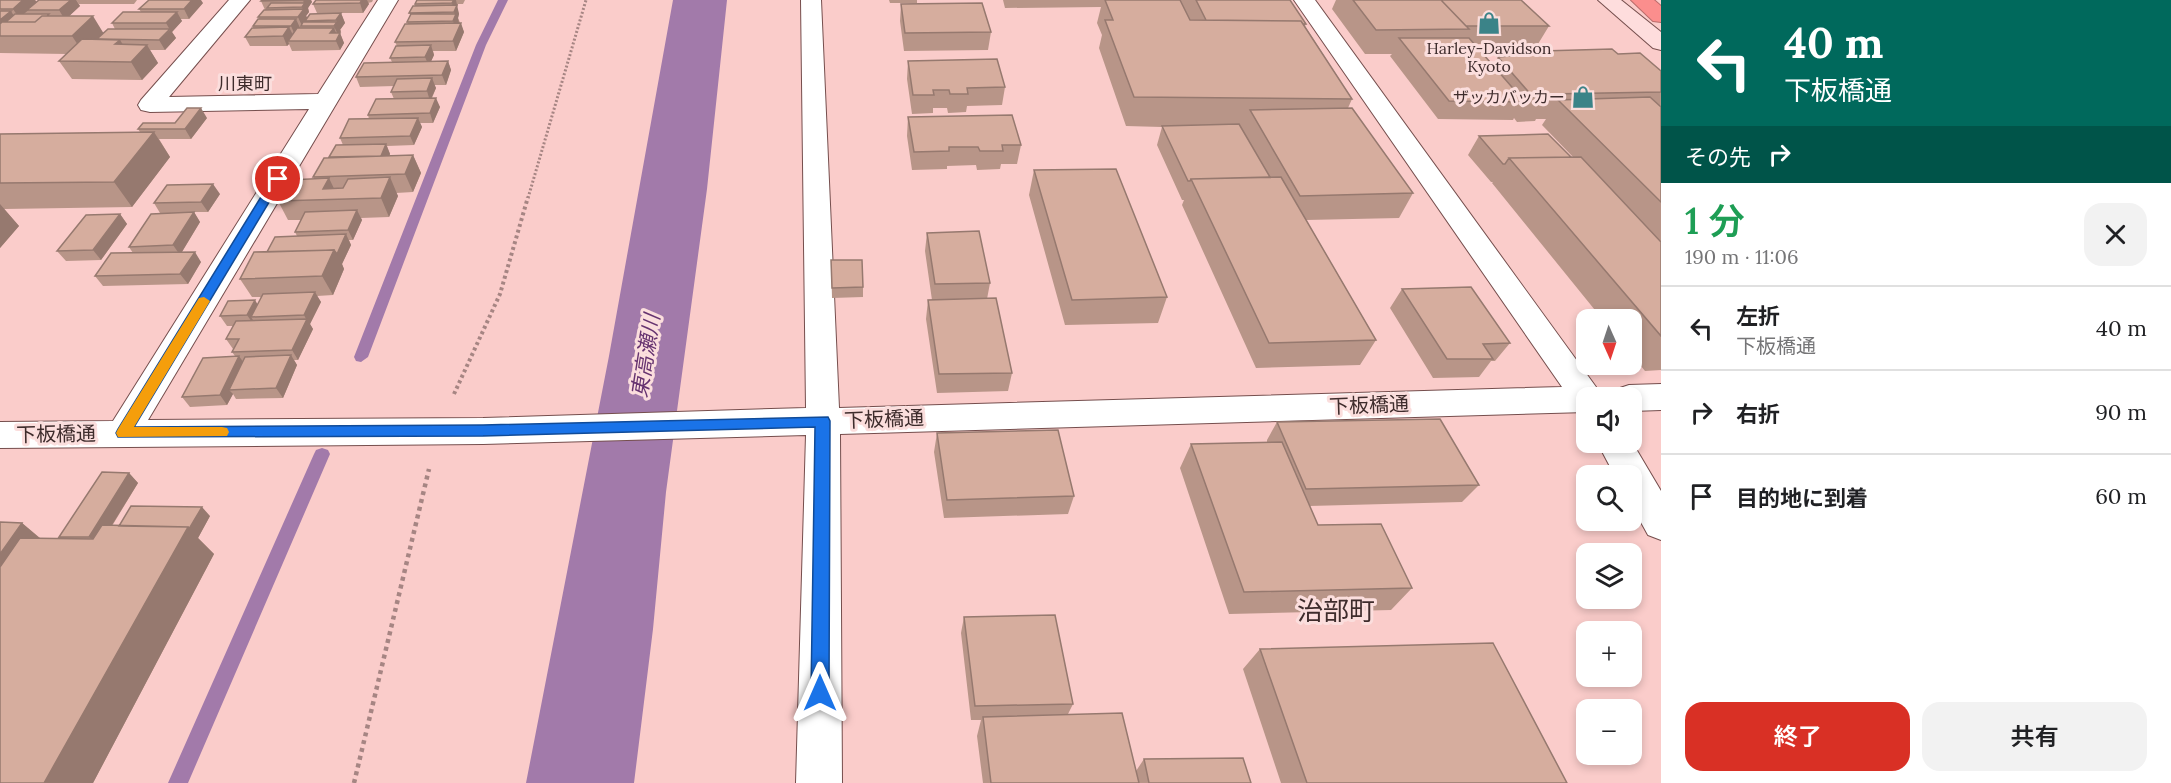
<!DOCTYPE html>
<html lang="ja">
<meta charset="utf-8">
<style>
:root{--surface:#fff;--page:#f2f2f2;--text:#202124;--muted:#757577;--line:#e0e0e0;--accent:#d93025}
body{margin:0;font-family:Lora,"Noto Sans JP",serif;background:var(--page);color:var(--text);height:100vh;display:flex;flex-direction:column;font-size:22px;white-space:nowrap}
*{box-sizing:border-box;margin:0}
p{font-size:20px;color:var(--muted)}
.icon{flex:none;width:33px;height:33px;fill:none;stroke:currentColor;stroke-width:2;stroke-linecap:round;stroke-linejoin:round}
.map{position:relative;flex:1;overflow:hidden}
.panel{display:flex;flex-direction:column;background:var(--surface);width:510px}
.panel>*{flex:none}
.hud{background:#00695c;color:#fff;overflow:hidden}
.needle{width:39px;rotate:177deg}
.controls{position:absolute;left:1576px;top:309px;display:grid;gap:12px}
.controls a{display:grid;place-items:center;width:66px;height:66px;border-radius:12px;background:var(--surface);box-shadow:0 3px 9px #0003;font-size:30px}
.pin{position:absolute;display:grid;place-items:center;width:51px;height:51px;color:#fff;margin:-26px;border:3px solid #fff;border-radius:50%;box-shadow:0 2px 6px #0007}
.me{position:absolute;width:66px;margin:-33px;rotate:0deg;stroke-linejoin:round;filter:drop-shadow(0 0 4px #0008)}
.turn{display:flex;align-items:center;gap:21px;height:126px;padding:0 24px;font-size:27px}
.turn .icon{width:78px;height:78px;stroke-width:2.5}
.turn b{display:block;font-size:42px;line-height:51px}
.then{display:flex;align-items:center;height:57px;padding:0 24px;background:#0003;gap:12px;font-size:22px}
.round{display:grid;place-items:center;flex:none;width:63px;height:63px;border-radius:18px;background:var(--page)}
.head{display:flex;align-items:center;justify-content:space-between;height:102px;padding:0 24px}
h1{font-size:36px;font-weight:600;line-height:45px;color:#1e9e55}
.action{display:flex;gap:12px;margin-top:auto;padding:12px 24px}
.action a{flex:1;height:69px;border-radius:18px;background:var(--accent);color:#fff;font-size:24px;font-weight:600;line-height:69px;text-align:center}
.action a+a{background:var(--page);color:var(--text)}
ul{padding:0;list-style:none}
li{display:flex;align-items:center;gap:18px;height:84px;padding:0 24px;border-top:2px solid var(--line)}
li div{flex:1}
li b{display:block;font-size:22px}
li em{font-style:normal}
main{display:flex;flex:1;min-height:0}
.map>svg:first-child{display:block}
.water{fill:#a27aaa}
.lines{fill:none;stroke-linecap:round;stroke-linejoin:round}
.stream{fill:#a27aaa;fill-rule:evenodd}
.street-casing{stroke:#754e4d;stroke-width:2}
.secondary-casing{stroke:#754e4d;stroke-width:2}
.highway-casing{stroke:#b96c6b;stroke-width:2}
.path-far2{stroke:#a68583;stroke-width:3;stroke-dasharray:2 2;stroke-linecap:butt}
.path-far1{stroke:#a68583;stroke-width:4;stroke-dasharray:3 3;stroke-linecap:butt}
.path{stroke:#a68583;stroke-width:4.5;stroke-dasharray:4 4;stroke-linecap:butt}
.street{fill:#fff;fill-rule:evenodd}
.secondary{fill:#fedddd;fill-rule:evenodd}
.highway{fill:#fb8e8d;fill-rule:evenodd}
.wall{fill:#b89588}
.shaded-wall{fill:#96796f}
.building{fill:#d6ad9e;stroke:#96796f;stroke-width:1.5}
.route{fill:#1a73e8;stroke:#114b97;stroke-width:1.5}
.slow{fill:#f59e0b}
.labels{text-anchor:middle;stroke-width:6;stroke-linejoin:round;paint-order:stroke}
.far-poi-label{font-size:16px;fill:#3e2c2c;stroke:#fbdedd}
.far-neighbourhood-label{font-size:18px;fill:#3e2c2c;stroke:#fbdedd}
.street-label{font-size:20px;fill:#3e2c2c;stroke:#fbdedd}
.water-label{font-size:21px;font-style:italic;fill:#663370;stroke:#fbdedd}
.near-neighbourhood-label{font-size:26px;fill:#3e2c2c;stroke:#fbdedd}
</style>
<main>
<div class="map">
<svg width="1661" height="783" viewBox="0 0 1661 783">
<rect width="100%" height="100%" fill="#faccca"/>
<path class="water" d="M673,0H727L707,189L666,492L653,629L634,783H526L609,356Z"/>
<g class="lines">
<path class="stream" d="M498,0H508L486,45L368,357L361,362L356,361L354,357L476,45Z
M322,448L328,450L330,454L188,783H168L314,454L316,450Z"/>
<g class="street-casing">
<path id="street" d="M229,0H250L169,97L318,94L378,0H398L148,420L483,418L806,408L801,0H821L839,408L1562,387L1294,0H1315L1604,398H1587V412L840,434L842,783H796L806,435L483,444L0,448V422L113,421L309,109L150,112L141,110L138,105L141,100Z
M1661,384V410L1632,411V398H1613L1617,389L1629,385Z
M1597,442H1632L1661,491V540L1648,535L1632,506V476H1615Z"/>
</g>
<g class="secondary-casing">
<path id="secondary" d="M1598,0H1621L1661,32V50L1653,48Z"/>
</g>
<g class="highway-casing">
<path id="highway" d="M1631,0H1654L1661,6V22L1653,21Z"/>
</g>
<path class="path-far2" d="M528,198L586,0"/>
<path class="path-far1" d="M454,394L500,294L528,197"/>
<path class="path" d="M354,783L429,469"/>
<use href="#street" class="street"/>
<use href="#secondary" class="secondary"/>
<use href="#highway" class="highway"/>
</g>
<path class="wall" d="M0,0H35L37,2L39,0H76L80,6L69,16L103,33L115,29L112,23L141,12L139,9L203,3L189,19H180L182,21L172,32L176,38L165,50H150L158,63L142,80L72,79L59,61L67,54L0,53Z
M76,0H137L134,4H79Z
M262,0H311L312,2L308,8L309,12L306,16L307,18L341,13L345,23L340,30L341,31L340,33L344,43L340,50L292,51L289,44L287,46H250L245,37L253,28V26L259,19L258,17L265,10L261,1Z
M316,0H373L372,2L368,3L369,4L363,13H317L313,4Z
M417,0H465L463,4H458L457,8L459,14L458,18L464,32L456,51H433L434,55L431,61H448L451,70L446,85H434L436,88L432,98L440,107L433,123H420L422,127L414,145L387,146L390,154L389,156L413,155L421,173L413,192L396,193L398,196L389,217L361,218L362,220L353,240H349L351,245L342,264L344,269L333,295L317,296L321,302L310,324L313,329L298,360H294L297,365L283,398L236,399L233,394L227,405L190,407L182,397L235,356L232,352L234,349H233L226,339L233,326H227L220,316L258,305L261,297H252L240,279L267,252L297,236L295,232L301,220H288L278,201L315,179L313,177L329,157L343,145L340,138L369,119L368,115L394,99L391,92L394,86L360,87L356,77L392,62L390,58L397,46L395,42L408,24L407,22L411,16L409,13L415,6V4Z
M889,0H917V3H890Z
M1003,0H1290L1306,24L1305,26L1352,99L1348,108L1413,193L1399,218L1306,220L1376,340L1360,365L1256,368L1182,205L1184,200H1182L1157,145L1162,127L1126,126L1099,48L1102,35L1097,23L1101,7L1005,8Z
M1336,0H1521L1549,26L1538,44H1474L1493,66L1498,57H1504L1506,52L1618,54L1661,71V370L1645,371L1632,355V320H1603L1492,183L1493,182H1491L1468,155L1479,136L1573,157L1542,125L1546,119H1536L1535,121L1517,122L1514,118L1513,120L1438,119L1390,56L1392,54H1365L1332,9Z
M901,4L991,32L988,50L904,51L900,21Z
M908,61L1005,87L1002,105L967,106L966,112L948,113L947,108H933V113L912,114L907,79Z
M908,117L1021,145L1017,164H1001L1000,169L977,170L976,165L947,166V169L912,170L907,136Z
M207,118L191,139H159L170,157L132,207L4,209L19,226L0,248V134L140,132L138,129Z
M1034,170L1167,297L1158,323L1065,325L1029,195Z
M220,194L208,212H194L200,222L182,252L201,262L188,284L103,286L95,276L133,253L129,247L160,213L154,203Z
M120,214L127,224L101,260L66,261L57,251Z
M927,233L990,283L987,299L1012,373L1008,391L937,393L926,319L928,300H932L925,251Z
M831,260L863,287V297L832,298Z
M1402,289L1510,343L1495,361H1491L1479,377L1433,378L1390,308Z
M1277,422L1479,485L1462,502L1309,506L1318,525L1412,588L1391,610L1229,614L1180,468L1191,444L1267,442V440Z
M937,433L1074,496L1068,514L944,518L934,452Z
M129,473L138,483L112,526H119L210,516L198,538L214,554L93,783H0L22,523L40,538L61,539L59,537Z
M964,617L1073,704L1068,714L1136,771L1144,759L1251,783H983L977,736L981,720H971L961,633Z
M1260,649L1567,783H1281L1243,669Z"/>
<path class="shaded-wall" d="M23,0H35L37,3L19,18L13,9Z
M71,0H76L80,6L65,20L59,10Z
M192,0H201L203,3L189,19L184,9Z
M303,0H311L312,2L308,8L309,12L306,16L308,18L302,26L298,17L303,10L302,7L304,4Z
M362,0H367L369,4L363,13L360,3Z
M454,0H456L459,14L458,18L459,23L456,30L453,21L455,16L452,3Z
M11,11L17,21L0,35V20Z
M177,12L182,21L172,32L176,38L165,50L159,40L170,30L166,23Z
M341,13L345,23L340,30L341,31L338,35L334,26L337,22L336,20Z
M93,16L104,34L84,54L72,36Z
M296,19L300,28L295,35L291,26Z
M461,23L464,32L456,51L453,41Z
M289,27L294,37L288,41L289,44L287,46L283,36Z
M334,28L338,37L330,33Z
M340,33L344,43L340,50L336,41Z
M120,40L131,57L126,62L115,44Z
M147,45L158,63L142,80L131,62Z
M431,45L434,55L429,66L425,57Z
M448,61L451,70L446,85L442,75Z
M432,78L436,88L430,101L427,91Z
M436,98L440,107L433,123L430,113Z
M201,108L207,118L191,139L185,129Z
M418,118L422,127L414,145L410,136Z
M154,132L170,157L132,207L114,182Z
M386,144L390,154L383,171L379,161Z
M413,155L421,173L413,192L405,174Z
M390,177L398,196L389,217L381,198Z
M329,178L338,197L323,189Z
M213,184L220,194L208,212L201,202Z
M0,204L19,226L0,248Z
M357,210L362,220L353,240L348,230Z
M194,212L200,222L180,255L173,245Z
M120,214L127,224L101,260L93,250Z
M346,234L351,245L342,264L344,269L333,295L322,276L334,250Z
M195,252L201,262L188,284L180,274Z
M315,292L321,302L310,324L313,329L298,360L292,350L306,319L304,315Z
M255,300L261,310L251,317L255,323L254,325L247,315Z
M291,355L297,365L283,398L276,388Z
M239,356L246,366L229,390L233,394L227,405L220,395Z
M129,473L138,483L99,546L89,537Z
M202,507L210,516L198,538L214,554L93,783H44L188,527Z
M22,523L49,546L0,621V554Z"/>
<path class="building" d="M0,0H23L13,9H0Z
M39,0H71L59,10H27Z
M149,0H192L184,9H139Z
M262,0H303L261,1Z
M316,0H362L360,3L313,4Z
M417,0H454L452,3L415,4Z
M1105,0H1180L1190,20L1301,21L1352,99L1134,97L1105,20H1113Z
M1196,0H1290L1306,24H1303L1301,21L1206,20Z
M1353,0H1441L1469,29L1376,30Z
M1441,0H1521L1549,26H1466Z
M271,3H305L302,7L267,8Z
M982,3L991,32L905,33L901,4Z
M457,5L454,12L409,13L413,6Z
M304,9L298,17H258L264,10Z
M0,11H11L0,20Z
M123,12H177L166,23H112Z
M341,13L336,20L305,21L310,14Z
M15,14H49L47,16H42L35,22H6Z
M411,14H456L453,21L407,22Z
M42,16H93L72,36H0V24L2,22H35Z
M258,19H296L291,26H253Z
M303,22H337L334,26H301Z
M461,23L453,41L395,42L405,24Z
M289,27L283,36L245,37L252,28Z
M297,28H334L330,33H340L336,41H288Z
M108,29H170L159,40L97,39Z
M1399,38H1469L1525,102L1449,101Z
M82,39L120,40L115,44L147,45L131,62L59,61Z
M431,45L425,57L390,58L396,46Z
M1612,49L1618,54L1640,53L1661,71V92L1549,94L1551,96L1533,97L1498,57L1511,56L1506,52Z
M997,59L1005,87L967,88L968,94H950L949,90H933L934,95H913L908,61Z
M448,61L442,75L356,77L364,63Z
M432,78L427,91L391,92L397,79Z
M1650,97L1661,107V202L1558,100Z
M436,98L430,113L368,115L376,99Z
M187,108H201L185,129H138L143,123H175Z
M1352,108L1413,193L1300,196L1250,110Z
M1012,115L1021,145H1002L1003,151H980L978,147H949V151L914,152L908,117Z
M418,118L410,136L340,138L349,119Z
M1239,124L1270,177L1191,179L1190,181H1188L1162,126Z
M154,132L114,182L0,183V134Z
M1548,134L1571,157L1509,158L1505,164H1503L1479,136Z
M386,144L381,156L329,157L336,145Z
M413,155L405,174L313,177L324,158Z
M1581,157L1661,242V336L1509,158Z
M1116,169L1167,297L1072,300L1034,170Z
M390,177L381,198L278,201L290,180L329,178L323,189L343,188L348,179Z
M1281,177L1376,340L1269,343L1191,179Z
M213,184L201,202L154,203L167,185Z
M357,210L348,230L295,232L305,212Z
M194,212L173,245L129,247L151,214Z
M120,214L93,250L57,251L86,215Z
M979,231L990,283L935,284L927,233Z
M346,234L337,254L334,250L267,252L275,237Z
M334,250L322,276L240,279L254,252Z
M195,252L180,274L95,276L111,253Z
M831,260H862L863,287L832,288Z
M1471,287L1510,343L1483,344L1493,359H1447L1402,289Z
M315,292L304,315L251,317L263,294Z
M996,298L1012,373L939,374L928,300Z
M255,300L247,315L220,316L228,301Z
M307,319L292,350L232,352L239,339H226L236,321Z
M291,355L276,388L229,390L245,357Z
M239,356L220,395L182,397L203,358Z
M1440,419L1479,485L1306,489L1277,422Z
M1058,430L1074,496L947,500L937,433Z
M1282,442L1318,525L1381,524L1412,588L1244,592L1191,444Z
M102,472L129,473L89,537H59Z
M131,506L202,507L189,529L188,527L119,526Z
M0,522L22,523L0,554Z
M102,525L188,527L44,783H0V567L20,538L93,539Z
M1055,615L1073,704L975,706L964,617Z
M1493,643L1567,783H1307L1260,649Z
M1122,713L1139,783H991L983,717Z
M1243,758L1251,783H1149L1144,759Z"/>
<path class="route" d="M278,176L283,179L134,427L483,425L828,417L830,421L829,693L826,699L820,701L814,699L811,693L815,427L483,436L118,437L116,433L118,429L272,179Z"/>
<path class="slow" d="M204,297L210,301L134,427H222L227,428L229,432L227,436L118,437L116,433L118,429L199,298Z"/>
<defs>
<g id="shop-bare" transform="scale(1.8)"><path d="M-5-2.5h2.3a2.7 3.5 0 0 1 5.4 0H5L5.5 6h-11ZM-1.5-2.5h3a1.5 2.3 0 0 0-3 0Z" fill="#3b8388" stroke="#fbdedd" stroke-width="2.5" paint-order="stroke"/></g>
</defs>
<g fill-rule="evenodd">
<use href="#shop-bare" x="1489" y="23"/>
<use href="#shop-bare" x="1583" y="97"/>
</g>
<g class="labels">
<g class="far-poi-label">
<text x="1489" y="54">Harley-Davidson<tspan x="1489" dy="18">Kyoto</tspan></text>
<text x="1565" y="103" text-anchor="end">ザッカバッカー</text>
</g>
<g class="far-neighbourhood-label">
<text x="245" y="90">川東町</text>
</g>
<g class="street-label">
<text transform="translate(1369 405) rotate(-2)" y="7">下板橋通</text>
<text transform="translate(884 419) rotate(-2)" y="7">下板橋通</text>
<text transform="translate(56 434) rotate(-1)" y="7">下板橋通</text>
</g>
<g class="water-label">
<text transform="translate(646 356) rotate(-81)" y="7">東高瀬川</text>
</g>
<g class="near-neighbourhood-label">
<text x="1336" y="620">治部町</text>
</g>
</g>
</svg>
<div class="controls">
<a><svg class="needle" viewBox="-14 -14 28 28"><path d="M0-13l5 13h-10z" fill="#e53935"/><path d="M0 13l5-13h-10z" fill="#757577"/></svg></a>
<a><svg class="icon" aria-label="sound" viewBox="0 0 24 24"><path d="M4 9h4l5-4v14l-5-4H4zM17 9q2 3 0 6"/></svg></a>
<a><svg class="icon" aria-label="search" viewBox="0 0 24 24"><circle cx="10" cy="10" r="6"/><path d="M15 15l6 6"/></svg></a>
<a><svg class="icon" aria-label="layers" viewBox="0 0 24 24"><path d="M12 4l9 5-9 5-9-5zM3 14l9 5 9-5"/></svg></a>
<a>+</a>
<a>−</a>
</div>
<div class="pin" style="left:278px;top:179px;background:#d93025"><svg class="icon" aria-label="arrive" viewBox="0 0 24 24"><path d="M6 21V4h12l-3 4 3 4H6"/></svg></div>
<svg class="me" style="left:820px;top:693px" viewBox="-20 -20 40 40"><path d="M0-17L14 15 0 8-14 15z" fill="#1a73e8" stroke="#fff" stroke-width="4"/></svg>
</div>
<section class="panel">
<div class="hud">
<div class="turn"><svg class="icon" aria-label="left" viewBox="0 0 24 24"><path d="M17 20v-9H6M10 6l-5 5 5 5"/></svg><div><b>40 m</b>下板橋通</div></div>
<div class="then">その先<svg class="icon" aria-label="right" viewBox="0 0 24 24"><path d="M7 20v-9h11M14 6l5 5-5 5"/></svg></div>
</div>
<div class="head"><div><h1>1 分</h1><p>190 m · 11:06</p></div><a class="round"><svg class="icon" aria-label="close" viewBox="0 0 24 24"><path d="M6 6l12 12M18 6L6 18"/></svg></a></div>
<ul>
<li><svg class="icon" aria-label="left" viewBox="0 0 24 24"><path d="M17 20v-9H6M10 6l-5 5 5 5"/></svg><div><b>左折</b><p>下板橋通</p></div><em>40 m</em></li>
<li><svg class="icon" aria-label="right" viewBox="0 0 24 24"><path d="M7 20v-9h11M14 6l5 5-5 5"/></svg><div><b>右折</b></div><em>90 m</em></li>
<li><svg class="icon" aria-label="arrive" viewBox="0 0 24 24"><path d="M6 21V4h12l-3 4 3 4H6"/></svg><div><b>目的地に到着</b></div><em>60 m</em></li>
</ul>
<div class="action"><a>終了</a><a>共有</a></div>
</section>
</main>
